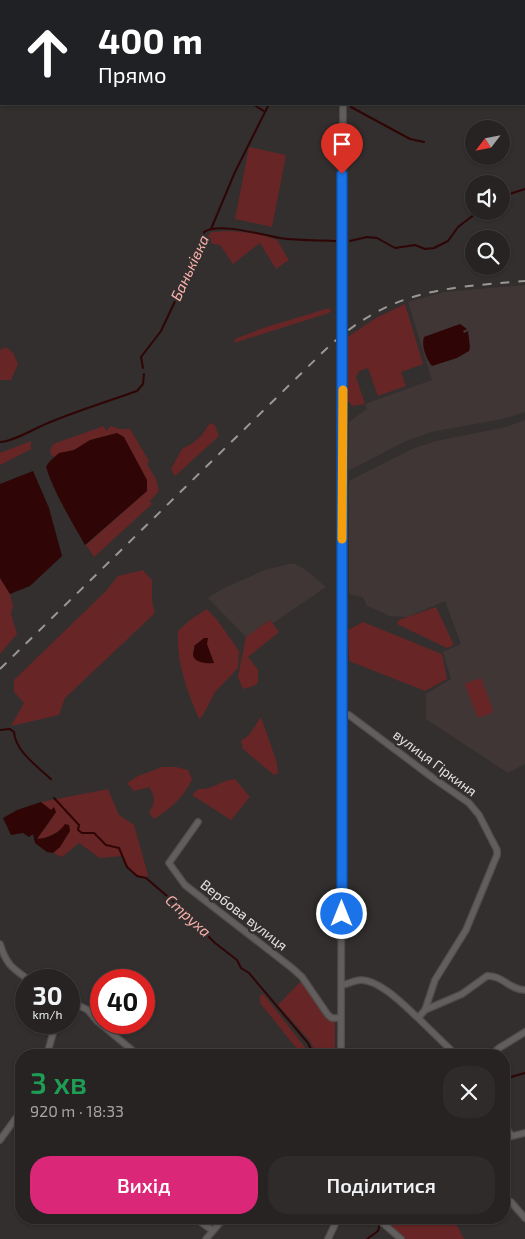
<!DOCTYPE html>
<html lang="uk">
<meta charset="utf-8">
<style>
:root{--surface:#262322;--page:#2e2b2a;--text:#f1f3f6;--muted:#a4a4a5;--line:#424040;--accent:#db2777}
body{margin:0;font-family:"Exo 2",sans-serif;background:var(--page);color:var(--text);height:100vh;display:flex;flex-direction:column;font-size:19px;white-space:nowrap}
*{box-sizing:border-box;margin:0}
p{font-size:16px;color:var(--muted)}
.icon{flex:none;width:28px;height:28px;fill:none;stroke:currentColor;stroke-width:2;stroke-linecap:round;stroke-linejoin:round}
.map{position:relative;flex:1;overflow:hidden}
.panel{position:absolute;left:15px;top:1049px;width:495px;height:175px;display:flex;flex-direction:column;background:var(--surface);border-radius:20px;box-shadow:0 1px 4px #0004,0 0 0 1px var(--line)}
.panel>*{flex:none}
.banner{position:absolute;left:0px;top:0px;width:525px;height:105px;box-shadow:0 1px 4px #0004,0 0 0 1px var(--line);background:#202124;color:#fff;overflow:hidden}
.needle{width:32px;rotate:238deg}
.buttons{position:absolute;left:465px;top:120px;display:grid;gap:10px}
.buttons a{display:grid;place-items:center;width:45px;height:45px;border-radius:50%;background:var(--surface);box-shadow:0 1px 4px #0004,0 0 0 1px var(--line);font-size:25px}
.speed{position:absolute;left:15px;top:969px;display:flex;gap:10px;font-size:25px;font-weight:700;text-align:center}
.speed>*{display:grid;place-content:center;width:65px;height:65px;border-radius:50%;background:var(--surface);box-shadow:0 1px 4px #0004,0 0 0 1px var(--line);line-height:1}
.speed small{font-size:12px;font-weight:400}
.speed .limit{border:8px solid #d22;background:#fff;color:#111}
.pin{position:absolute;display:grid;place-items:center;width:42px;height:42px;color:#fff;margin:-51px -21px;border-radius:50% 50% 50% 0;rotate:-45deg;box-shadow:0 0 5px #0007}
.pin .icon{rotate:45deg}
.me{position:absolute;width:55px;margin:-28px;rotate:0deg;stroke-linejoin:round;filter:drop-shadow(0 0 4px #0008)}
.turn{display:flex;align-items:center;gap:18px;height:105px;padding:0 15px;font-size:22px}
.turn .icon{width:65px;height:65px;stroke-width:2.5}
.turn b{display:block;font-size:35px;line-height:42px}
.round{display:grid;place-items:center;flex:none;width:52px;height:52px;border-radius:20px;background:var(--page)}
.summary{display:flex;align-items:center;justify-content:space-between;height:85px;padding:0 15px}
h1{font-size:30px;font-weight:600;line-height:38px;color:#1e9e55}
.action{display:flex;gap:10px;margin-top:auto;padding:10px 15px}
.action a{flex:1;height:58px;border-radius:20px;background:var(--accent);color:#fff;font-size:20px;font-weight:600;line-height:58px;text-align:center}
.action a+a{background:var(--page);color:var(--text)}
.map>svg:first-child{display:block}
.built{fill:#403635}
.green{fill:#672625}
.water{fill:#2f0506}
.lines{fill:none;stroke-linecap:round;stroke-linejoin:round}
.stream{stroke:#2f0506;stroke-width:2}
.minor-casing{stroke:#4f4c4b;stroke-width:8}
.minor{stroke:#625e5e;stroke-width:5.5}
.rail{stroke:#9a9796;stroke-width:2;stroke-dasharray:9 9;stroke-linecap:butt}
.route-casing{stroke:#114b97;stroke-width:12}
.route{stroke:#1a73e8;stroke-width:9}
.slow{stroke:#f59e0b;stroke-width:9}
.labels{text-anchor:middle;stroke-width:5;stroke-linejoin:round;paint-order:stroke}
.street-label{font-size:14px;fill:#e5e2e2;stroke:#322f2e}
.water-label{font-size:15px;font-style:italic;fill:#f9b0ab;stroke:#322f2e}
</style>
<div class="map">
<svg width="525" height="1239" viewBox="0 0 525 1239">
<rect width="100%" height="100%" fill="#322f2e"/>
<path class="built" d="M525,285V412L502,419L431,432L404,442L348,471L349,422L367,409L365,404L432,380L408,302L444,292Z
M525,420V764L508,773L426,719V694L451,679L443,652L461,644L445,601L407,617L390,616L367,606L363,597L351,595L349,592V481L412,449L436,441L506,427Z
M289,564H295L306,570L326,587L273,623L270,620L246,637L208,598L222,589L265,570Z"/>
<path class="green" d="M249,147L286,155L272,227L235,219Z
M230,231L260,234L277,240L289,260L276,269L260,243L233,264L220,245L213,244L207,238L211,232Z
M405,304L423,364L401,372L406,386L378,396L368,368L359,371L356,377L365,404L353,406L347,400L346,338L376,318Z
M329,308L331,311L329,313L234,343L235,339L263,328Z
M6,347L13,353L18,364L11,380H0V350Z
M210,423L215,425L219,436L175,476L171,469L182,449L193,443L202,435Z
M104,426L106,431L111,426L120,429H130L149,461L147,464L156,479L159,491L150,501L152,504L94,557L86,545L147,491L99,438C89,440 82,447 73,450C66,453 61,451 55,457L51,455L50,450L53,444Z
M31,441V449L0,465V453Z
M143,570L152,580V601L155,613L65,698L59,715L11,726L24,703L14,692V680L106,591L118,576Z
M0,578L10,594L13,605L11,614L17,634L0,654Z
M436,607L454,645L447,648L397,624L399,620Z
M207,609L218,621L239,651L238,668L215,692L203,715L199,719C187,690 176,663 178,631L190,620Z
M270,620L279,632L248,657L258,670V682L254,686L243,689L238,677L246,637Z
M363,622L442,654L447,679L425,691L349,661L348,630Z
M481,678L493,710L490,714L478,718L465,685L466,683Z
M261,717L277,763L278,773L274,775L243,749L241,741L249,735Z
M162,767H176L188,770L192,779C186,795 169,810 154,819L149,813C155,803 156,797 149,787L134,791L127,783L138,776Z
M235,779L250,797L231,820L192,795L198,789C213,790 221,780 235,779Z
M108,789L119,815L134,825L148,875L146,878C134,876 127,867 122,856L100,858L79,843L62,857L53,853L64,839L60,831L43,839L36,838L44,830L56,812L51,811L41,802Z
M301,981L335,1022V1051L316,1055L311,1042L278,1005Z
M260,994L264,995L311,1055H302L260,1003Z
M383,1218H453L464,1239H406Z"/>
<path class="water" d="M460,324L467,329L463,331L464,333L468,331L470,347L469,351L457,358L432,366C426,359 421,345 424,337Z
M117,433L124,437L147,480V491L85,545C71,520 55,495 46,467L49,462L59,453L74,450L90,440Z
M33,471L49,508L62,556L30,586L10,594L0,578V484Z
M204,638H208L207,644L214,663C207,664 193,663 193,654C193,651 195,649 194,646Z
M41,802L51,810L54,807L56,812L37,839C49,838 59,833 65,824L69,825L70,831L60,847L53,853L47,852L35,843L33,834L29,837L23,833L11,835L3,818L17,810Z"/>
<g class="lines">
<path class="stream" d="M124,0L125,1
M280,0L282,1
M337,104H338
M351,107L410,139L424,142
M265,112L269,104
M501,197L525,189
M211,229L235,172L265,112L253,104
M350,241L367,237L377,238L395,248L415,245L425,249L434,248L448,241L458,227L479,211
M143,368L141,357L161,331L203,242L204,232C219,222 262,235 280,238C299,241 319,240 338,241
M0,442C14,442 38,426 53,421C80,410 109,401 137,391L143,384L144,374
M0,730L10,729L14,732C15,751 38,767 51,779
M54,798L79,825L78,830L82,833H94L106,845L119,848L127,867L137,876L146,878L174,902L215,943L237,960L241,968L249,973L308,1043L314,1055
M504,1079L525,1073
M367,1239L378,1231L380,1223"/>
<g class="minor-casing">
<path id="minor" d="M42,0L43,1
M507,0L510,1
M343,1V0
M524,1L525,0
M341,713L349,715L433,778L469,803L479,815L497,850V855L466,930L435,980L425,1010L418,1018L456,1055
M198,822L169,863L185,885L292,968L302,977L328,1015L332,1018H341
M0,944C6,964 12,968 29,980
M342,985C348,984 355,980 361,980C380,980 405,1006 418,1018
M69,1001L88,1010L97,1021L138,1055
M425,1010L462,994L487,976C502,975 510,990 525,990
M47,1055L56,1022
M341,1055L343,104
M491,1055L499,1048L525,1032
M504,1125L511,1135
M504,1138L525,1133
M0,1140L21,1111
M504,1198L511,1202L525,1218
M195,1218L212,1230
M377,1218L401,1239
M206,1239L224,1218
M328,1239L338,1218"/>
</g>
<use href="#minor" class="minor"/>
<path class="rail" d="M0,669L323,352C388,290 440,288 525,281"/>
</g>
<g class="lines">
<g class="route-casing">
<path id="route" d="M342,914V174"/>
</g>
<use href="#route" class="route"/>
<path class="slow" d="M342,539L343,390"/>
</g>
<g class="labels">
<g class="street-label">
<text transform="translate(435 763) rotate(37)" y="5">вулиця Гіркиня</text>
<text transform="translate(244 915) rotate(38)" y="5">Вербова вулиця</text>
</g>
<g class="water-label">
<text transform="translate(190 268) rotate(-65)" y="5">Баньківка</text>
<text transform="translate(188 916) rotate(42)" y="5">Струха</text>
</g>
</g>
</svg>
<div class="buttons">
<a><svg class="needle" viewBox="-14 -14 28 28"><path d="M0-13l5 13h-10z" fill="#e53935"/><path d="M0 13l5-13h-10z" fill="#a4a4a5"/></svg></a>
<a><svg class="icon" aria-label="sound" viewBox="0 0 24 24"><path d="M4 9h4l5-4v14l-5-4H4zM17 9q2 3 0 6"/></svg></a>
<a><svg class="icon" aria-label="search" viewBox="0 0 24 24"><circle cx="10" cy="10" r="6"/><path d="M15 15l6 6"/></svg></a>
</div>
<div class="speed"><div>30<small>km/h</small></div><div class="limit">40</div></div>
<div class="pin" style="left:342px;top:174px;background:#d93025"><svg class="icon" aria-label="arrive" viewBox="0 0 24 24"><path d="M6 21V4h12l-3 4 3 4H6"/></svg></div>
<svg class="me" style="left:342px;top:914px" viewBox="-20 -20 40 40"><circle r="17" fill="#1a73e8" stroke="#fff" stroke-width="3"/><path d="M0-11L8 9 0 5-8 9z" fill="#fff"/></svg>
<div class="banner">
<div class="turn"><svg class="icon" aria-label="ahead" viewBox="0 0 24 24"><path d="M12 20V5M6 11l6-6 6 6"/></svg><div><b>400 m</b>Прямо</div></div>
</div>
<section class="panel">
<div class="summary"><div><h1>3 хв</h1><p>920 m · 18:33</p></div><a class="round"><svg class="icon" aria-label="close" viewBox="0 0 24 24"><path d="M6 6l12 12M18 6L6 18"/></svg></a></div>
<div class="action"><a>Вихід</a><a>Поділитися</a></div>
</section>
</div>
